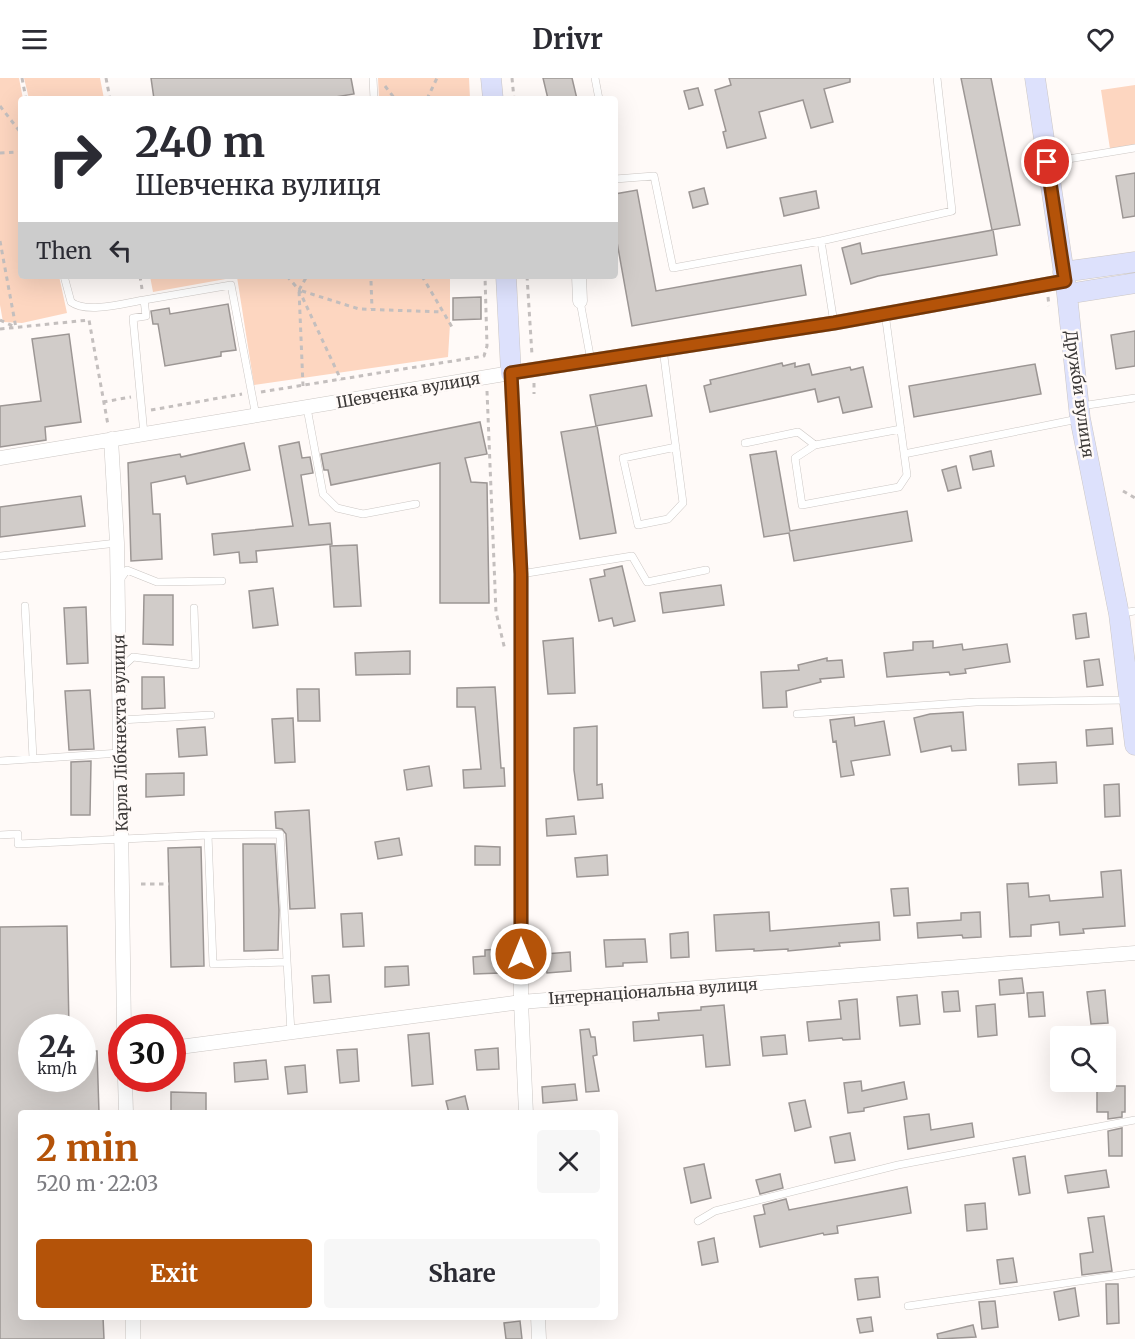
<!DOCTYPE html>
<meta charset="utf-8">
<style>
:root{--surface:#fff;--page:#f7f7f7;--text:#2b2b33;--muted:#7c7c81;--accent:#b45309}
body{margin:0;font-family:Merriweather,serif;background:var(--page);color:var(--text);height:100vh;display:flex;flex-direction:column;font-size:22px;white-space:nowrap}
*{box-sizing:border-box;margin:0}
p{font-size:20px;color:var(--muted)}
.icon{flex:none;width:33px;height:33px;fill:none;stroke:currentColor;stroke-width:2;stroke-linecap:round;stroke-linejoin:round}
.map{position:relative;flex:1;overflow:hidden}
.drawer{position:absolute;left:18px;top:1032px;width:600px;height:210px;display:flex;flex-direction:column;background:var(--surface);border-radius:6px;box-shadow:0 6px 24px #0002}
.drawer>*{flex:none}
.top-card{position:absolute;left:18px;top:18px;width:600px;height:183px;border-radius:6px;box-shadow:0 6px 24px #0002;background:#fff;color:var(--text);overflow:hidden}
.buttons{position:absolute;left:1050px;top:948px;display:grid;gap:12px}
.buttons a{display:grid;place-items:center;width:66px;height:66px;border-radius:6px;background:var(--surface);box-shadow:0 6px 24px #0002;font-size:30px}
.speed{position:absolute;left:18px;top:936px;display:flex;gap:12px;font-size:30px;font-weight:700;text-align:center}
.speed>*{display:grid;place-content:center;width:78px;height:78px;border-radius:50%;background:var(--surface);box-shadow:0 6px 24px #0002;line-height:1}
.speed small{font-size:15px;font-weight:400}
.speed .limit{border:9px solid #d22;background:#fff;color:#111}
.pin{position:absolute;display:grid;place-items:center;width:51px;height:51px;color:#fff;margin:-26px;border:3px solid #fff;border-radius:50%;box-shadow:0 2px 6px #0007}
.me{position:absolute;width:66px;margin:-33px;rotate:0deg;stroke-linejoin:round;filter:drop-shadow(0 0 4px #0008)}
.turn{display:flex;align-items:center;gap:21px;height:126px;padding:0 18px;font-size:27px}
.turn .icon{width:78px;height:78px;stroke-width:2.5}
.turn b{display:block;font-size:42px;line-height:51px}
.then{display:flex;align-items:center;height:57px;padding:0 18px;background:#0003;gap:12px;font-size:22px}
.round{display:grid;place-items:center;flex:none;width:63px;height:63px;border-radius:6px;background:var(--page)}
.summary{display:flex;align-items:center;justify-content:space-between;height:102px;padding:0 18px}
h1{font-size:36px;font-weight:700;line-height:45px;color:var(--accent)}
.action{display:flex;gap:12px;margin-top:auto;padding:12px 18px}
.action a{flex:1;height:69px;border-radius:6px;background:var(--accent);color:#fff;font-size:24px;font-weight:700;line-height:69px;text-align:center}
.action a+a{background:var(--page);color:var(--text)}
header{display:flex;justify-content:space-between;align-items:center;height:78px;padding:0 18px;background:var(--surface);font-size:27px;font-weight:700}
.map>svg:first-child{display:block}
.green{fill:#fdd6c0}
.building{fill:#d1ccc9;stroke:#9c9694;stroke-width:1.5}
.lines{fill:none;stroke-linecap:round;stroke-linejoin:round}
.lane-casing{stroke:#ccc7c4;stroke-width:8}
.street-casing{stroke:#ccc7c4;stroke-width:15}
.secondary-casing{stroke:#ccc7c4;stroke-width:21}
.path{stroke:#c4bfbe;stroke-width:3;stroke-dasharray:4.5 4.5;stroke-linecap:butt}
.lane{stroke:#fff;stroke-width:7}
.street{stroke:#fff;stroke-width:14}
.secondary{stroke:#dde1fc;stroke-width:20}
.route-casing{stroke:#753606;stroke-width:15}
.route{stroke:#b45309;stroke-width:10}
.labels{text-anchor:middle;stroke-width:5;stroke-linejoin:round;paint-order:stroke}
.street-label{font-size:16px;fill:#3c3938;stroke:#fffaf8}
</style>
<header><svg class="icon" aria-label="menu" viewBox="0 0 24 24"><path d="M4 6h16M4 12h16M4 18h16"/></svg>Drivr<svg class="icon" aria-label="heart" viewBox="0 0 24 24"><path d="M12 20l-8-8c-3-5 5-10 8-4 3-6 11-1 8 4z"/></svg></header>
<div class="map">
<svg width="1135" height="1261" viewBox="0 0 1135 1261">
<rect width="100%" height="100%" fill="#fffaf8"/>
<path class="green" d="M0,0H19L23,21H21V198H59L67,235L22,245L3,244L0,227Z
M24,0H100L104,21H29Z
M378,0H469L470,21H379Z
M1135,7V68L1110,71L1101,12Z
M150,198H450V246L448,279L254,307L237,199L153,214Z"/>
<path class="building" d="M151,0H351L354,16L323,21H154Z
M543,0H572L577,21H548Z
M729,0H850V4L824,11L833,44L811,50L803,22L759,34L766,60L727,70L723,54L726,53L715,12L731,7Z
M961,0H991L1020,147L992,152Z
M698,10L703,27L689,31L684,13Z
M1135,95V138L1123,140L1116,98Z
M704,110L708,126L693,130L689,114Z
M637,112L656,213L801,187L806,217L632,248L615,153V116Z
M816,113L819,130L784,138L780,120Z
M993,152L997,177L878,198L851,206L842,170L860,165L862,176Z
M481,219V241L453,242V220Z
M228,226L236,272L221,274V278L165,288L158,246H153L151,233L169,230L170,236Z
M1135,253V288L1116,291L1111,257Z
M69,256L81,344L45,349L46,362L0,369V328L41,323L32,261Z
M782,285L783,288L795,285V289L809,286L812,297L850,289L851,292L863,289L872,329L843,335L839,319L818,324L815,311L710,334L704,308L711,306L710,302Z
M1035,286L1041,316L914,339L909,308Z
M646,307L652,338L596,348L590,317Z
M480,344L487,376L465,380L471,404L487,405L489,525H440V385L331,407L328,392H324L321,376Z
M597,348L616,455L580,461L561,354Z
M299,364L302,380L310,379L313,395L301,397L309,447L330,445L332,466L256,473L257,484L240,485L239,474L214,477L212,456L293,448L279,368Z
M244,365L250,392L187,406L185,398L151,405L153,436H160L162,481L131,483L128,385L180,376L181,379Z
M776,373L790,453L907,433L912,463L794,483L789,455L764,459L750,377Z
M991,373L994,388L973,392L970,378Z
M956,388L961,410L948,413L942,392Z
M81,418L85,448L0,459V429Z
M357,467L361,528L334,529L330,468Z
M622,488L635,543L614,548L612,540L599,543L590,501L605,498L604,492Z
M721,507L724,527L663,535L660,515Z
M273,510L278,547L253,550L249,513Z
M144,517H173V567L143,566Z
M86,529L88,585L67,586L64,530Z
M1086,535L1089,559L1076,561L1073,537Z
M573,560L575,615L548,616L543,563Z
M933,563V570L962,566L963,572L1007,566L1010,584L965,591L966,595L950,597L949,594L887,599L884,575L913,572V564Z
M410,573V596L356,597L355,575Z
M827,580V583L842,582L844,599L820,601L821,604L786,613L787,629L763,630L761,594L799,592L798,587Z
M1099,581L1103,607L1087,609L1084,583Z
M142,599H164L165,630L142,631Z
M495,609L501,690H504L505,708L464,710L463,692L481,691L475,629H457V610Z
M297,611H319L320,643H298Z
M90,612L94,671L69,672L65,613Z
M963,634L966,672L952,673L951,668L921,674L914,640L930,636Z
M854,639L855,648L884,643L890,677L851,683L854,697L841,699L836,663L833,664L830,642Z
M293,640L295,684L275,685L272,641Z
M597,648V707L602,706L603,720L578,722L574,692V650Z
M205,649L207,677L179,679L177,651Z
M1112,650L1113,666L1087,668L1086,652Z
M91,683L90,737H71V684Z
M1056,684L1057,705L1019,707L1018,686Z
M429,688L432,708L407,712L404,692Z
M184,695V717L146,719V696Z
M1119,706L1120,738L1105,739L1104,707Z
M309,732L315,830L290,831L286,756L282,751L276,750L275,734Z
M574,738L576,756L547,758L546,741Z
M399,760L402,777L378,781L375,764Z
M243,766H275L279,832L278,872L244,873Z
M475,768L500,769V787H475Z
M201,769L204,888L171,889L168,770Z
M607,777L608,797L577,799L575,780Z
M1121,792L1125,848L1083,851L1084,855L1060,857L1059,844L1031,847V858L1010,859L1007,806L1028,805L1029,819L1049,817L1050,823L1103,819L1101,794Z
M908,810L910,837L894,838L891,811Z
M769,834L770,853L879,844L880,862L839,865L840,868L788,873V871L754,873V871L716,873L714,837Z
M980,834L981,859L963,860L962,857L918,860L917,845L961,842V835Z
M362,835L364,868L343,869L341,836Z
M67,848L69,950H32V1000H82V973H97L99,1035H21V1239H103L104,1261H0V849Z
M688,854L689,879L671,880L670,856Z
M645,861L647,884L623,885V888L606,889L604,862Z
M499,871L500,895L474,896L473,879L485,878V872Z
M570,874L571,893L547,895L545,876Z
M408,888L409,907L385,909V889Z
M329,897L331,924L314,925L312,898Z
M1022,900L1024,915L1000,917L999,902Z
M1105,912L1108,945L1091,946L1087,914Z
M958,913L960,933L944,934L942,914Z
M1043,914L1045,938L1029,939L1027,915Z
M917,917L920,946L900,948L897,919Z
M857,921L860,961L843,962L842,960L809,963L807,944L841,941L839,923Z
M995,926L997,957L978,959L976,928Z
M724,927L730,987L706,989L703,957L634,963L633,944L659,942L658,935L701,932V929Z
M589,951L591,959H595L597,977L593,978L599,1013L586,1014L580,952Z
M429,955L433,1006L412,1008L408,957Z
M785,957L787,976L763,978L761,959Z
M498,970L499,991L477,992L475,972Z
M357,971L359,1003L340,1005L337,972Z
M266,982L268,1001L235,1004L234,985Z
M305,987L307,1014L288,1016L285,989Z
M861,1003L862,1013L904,1004L907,1021L864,1030V1033L848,1035L844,1005Z
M575,1006L577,1022L543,1025L542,1009Z
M1097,1008H1125V1034H1122V1039L1108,1041V1034H1097Z
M171,1014L206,1015V1035H171Z
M465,1018L469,1035H449L446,1023Z
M805,1022L811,1049L795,1053L789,1025Z
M929,1036L931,1052L972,1045L974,1059L908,1071L904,1039Z
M1122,1050V1078H1109L1108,1053Z
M850,1055L855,1082L835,1085L830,1059Z
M1025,1078L1030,1115L1019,1117L1013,1080Z
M704,1086L711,1120L691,1125L684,1090Z
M1106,1092L1109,1109L1068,1115L1065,1098Z
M780,1096L783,1110L760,1116L756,1102Z
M907,1109L911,1135L837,1148L838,1155L824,1157L823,1155L760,1169L754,1138L765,1136L763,1127L786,1121L789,1132Z
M985,1125L987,1151L967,1153L965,1127Z
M1104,1138L1112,1193L1082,1197L1080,1176L1093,1174L1088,1140Z
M714,1160L718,1184L702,1187L698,1164Z
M1013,1180L1017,1204L1000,1206L997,1182Z
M878,1199L880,1219L858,1222L855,1201Z
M1106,1206H1118L1119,1245L1107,1246Z
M1075,1210L1079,1238L1059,1242L1054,1214Z
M995,1223L998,1249L982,1251L979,1224Z
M871,1239L873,1253L860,1255L857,1241Z
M520,1243L522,1261H506L504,1245Z
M973,1247L976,1259L938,1261L937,1256Z"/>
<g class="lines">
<g class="lane-casing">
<path id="lane" d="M373,0L374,21
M595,0L599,21
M1050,84L1135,70
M615,101L654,98L673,190L821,163L952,133L937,0
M821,163L834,245
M64,198L71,224C87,236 125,225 144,222L146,238L133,240L144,356
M144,222L231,207L256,338
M580,223L591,283
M885,235L907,397L899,409L802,427L795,380L815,367L901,351
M663,271L683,425L668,441L638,447L623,380L676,369
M1081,328L1135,320
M307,330L323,416L337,430L363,436L416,426
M745,365L798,354L815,367
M904,376L1078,341
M0,478L117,465
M521,496L632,478L647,504L706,492
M119,503L127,492L157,504L222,503
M25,528L33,680
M1122,535L1135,533
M119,592L133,579L196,587L194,530
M797,636L976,624L1128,622
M120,642L211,637
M0,683L120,675
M0,757L18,756V766L208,757L280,756L291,955
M208,757L213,886L287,884
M698,1143L715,1133L898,1087L1135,1042
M908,1228L1135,1195"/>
</g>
<g class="street-casing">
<path id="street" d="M579,198L580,223
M511,295L521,496V924L526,1035
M111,361L117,465L124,950
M0,380L511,295L834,245L1065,203
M172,970L521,924L1135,875
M125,1000L126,1035
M133,1239V1261
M538,1239L539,1261"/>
</g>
<g class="secondary-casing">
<path id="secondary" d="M491,0L493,21
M1035,0L1067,216L1080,340L1119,536L1135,667
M1063,194L1135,184
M506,198L511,295
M1067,216L1135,205"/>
</g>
<path class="path" d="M22,0L26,21
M106,0L110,21
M512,0L514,21
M385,8L395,21
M427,21L437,0
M0,28L21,55
M0,75L21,74
M0,163L16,250
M140,198L142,211
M287,198L299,212L341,302
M422,198L452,249
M527,198L532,277
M371,203L372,231
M299,212L307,198
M1048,219L1049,228
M0,242L15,249
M0,251L89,242L108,347
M534,305V316
M303,308L299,212L359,231L443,234
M487,313L496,534L505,572
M261,314L484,278L487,268L485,198
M103,324L131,319
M151,332L242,316
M1123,413L1135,420
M141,806H169"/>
<use href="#lane" class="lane"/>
<use href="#street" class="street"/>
<use href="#secondary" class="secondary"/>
</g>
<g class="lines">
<g class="route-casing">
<path id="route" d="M521,876V496L511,295L834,245L1065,203L1047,84"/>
</g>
<use href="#route" class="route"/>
</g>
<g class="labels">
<g class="street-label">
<text transform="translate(408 312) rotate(-10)" y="6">Шевченка вулиця</text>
<text transform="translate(1080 316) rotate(82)" y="6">Дружби вулиця</text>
<text transform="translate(120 655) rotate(-91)" y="6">Карла Лібкнехта вулиця</text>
<text transform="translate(653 913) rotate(-4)" y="6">Інтернаціональна вулиця</text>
</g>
</g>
</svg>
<div class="buttons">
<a><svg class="icon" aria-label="search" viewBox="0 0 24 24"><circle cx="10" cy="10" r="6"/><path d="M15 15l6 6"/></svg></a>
</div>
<div class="speed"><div>24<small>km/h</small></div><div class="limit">30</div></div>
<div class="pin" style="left:1047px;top:84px;background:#d93025"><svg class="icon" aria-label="arrive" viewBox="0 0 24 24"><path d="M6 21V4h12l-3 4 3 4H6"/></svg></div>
<svg class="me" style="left:521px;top:876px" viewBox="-20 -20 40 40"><circle r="17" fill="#b45309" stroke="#fff" stroke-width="3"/><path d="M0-11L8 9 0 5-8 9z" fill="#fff"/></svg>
<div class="top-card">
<div class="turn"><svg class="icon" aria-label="right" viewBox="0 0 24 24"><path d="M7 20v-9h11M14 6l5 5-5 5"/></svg><div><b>240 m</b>Шевченка вулиця</div></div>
<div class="then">Then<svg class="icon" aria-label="left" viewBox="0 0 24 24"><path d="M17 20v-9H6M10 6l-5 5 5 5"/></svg></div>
</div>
<section class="drawer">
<div class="summary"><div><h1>2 min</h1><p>520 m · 22:03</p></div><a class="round"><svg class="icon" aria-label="close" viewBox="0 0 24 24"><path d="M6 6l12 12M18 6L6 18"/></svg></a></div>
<div class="action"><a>Exit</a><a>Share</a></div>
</section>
</div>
